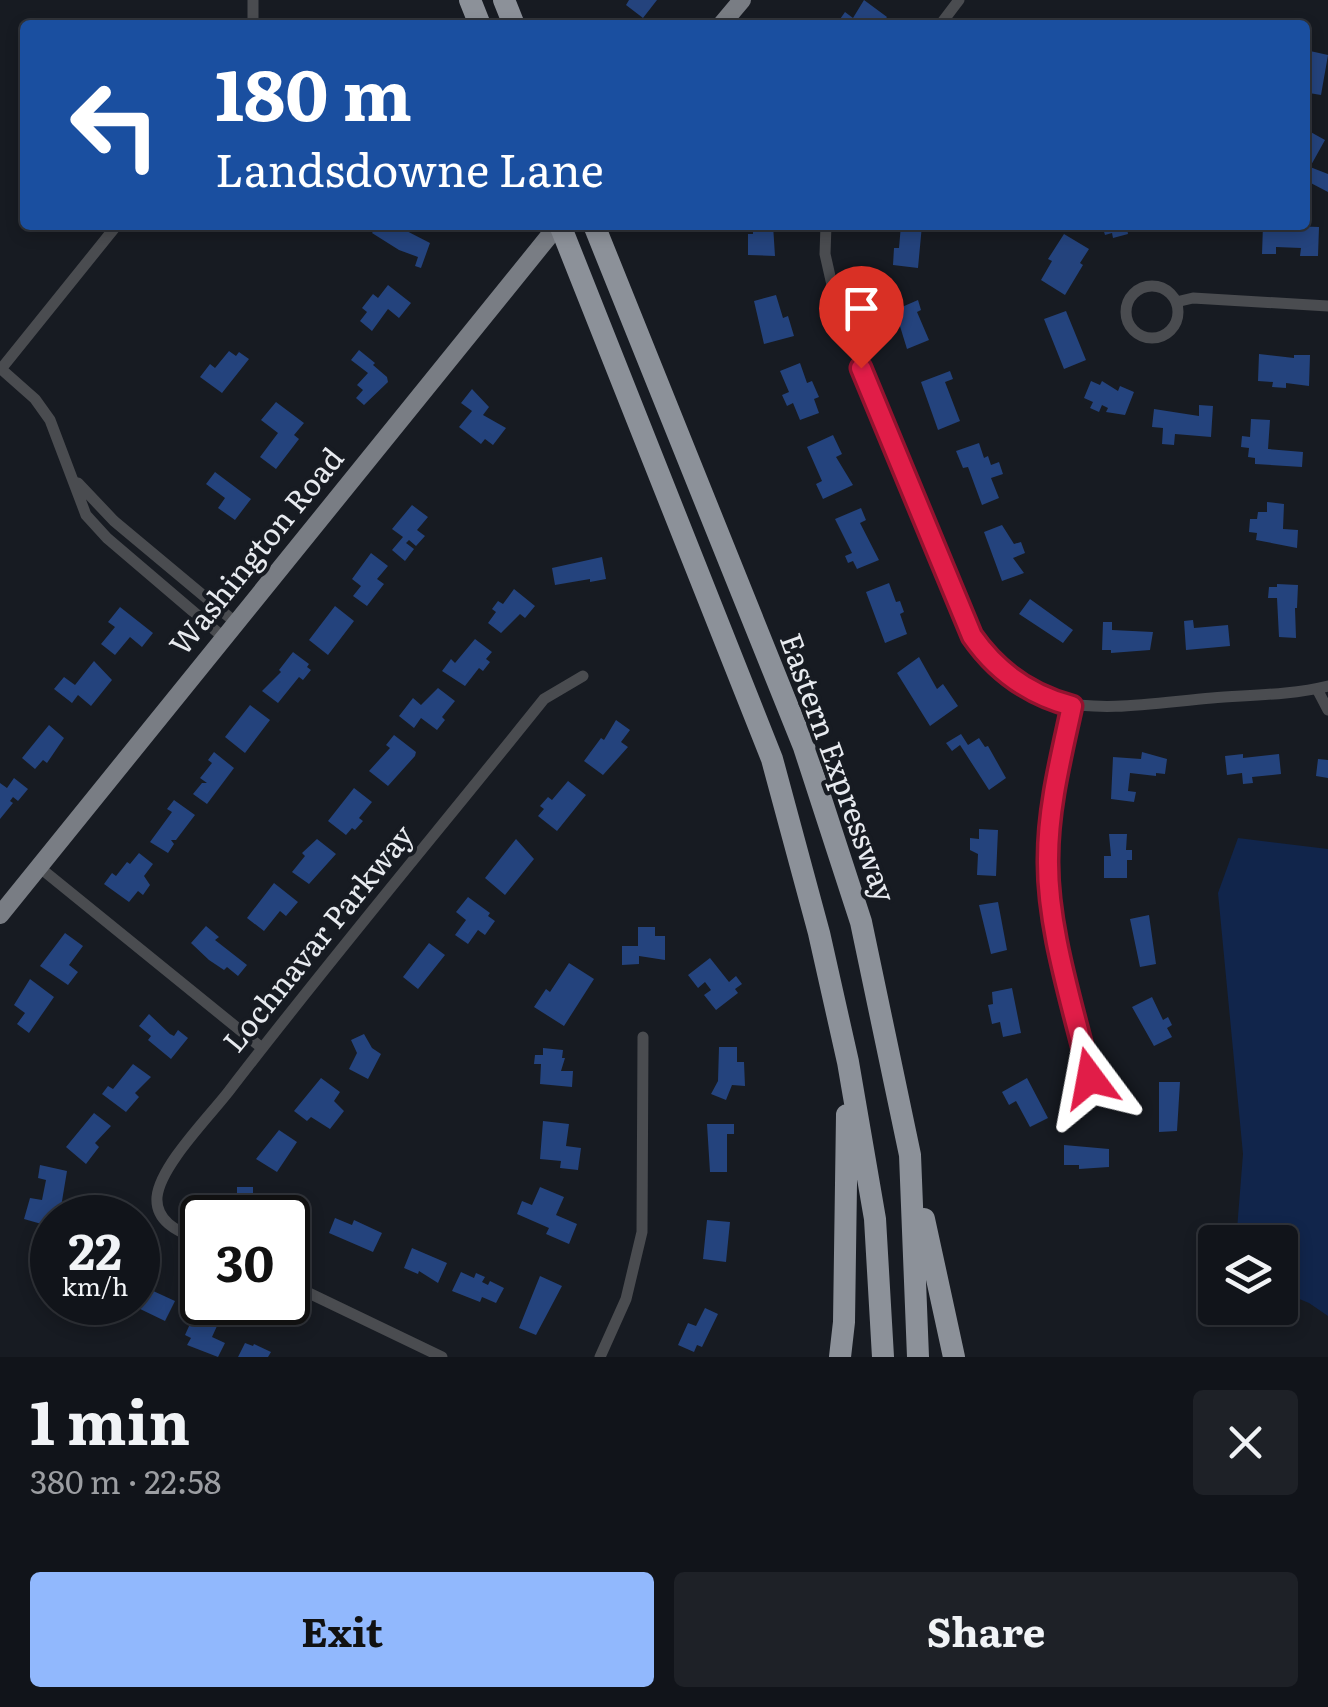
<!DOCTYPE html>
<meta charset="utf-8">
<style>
:root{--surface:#11141a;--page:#1e2127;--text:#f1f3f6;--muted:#9c9ea2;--line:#303339;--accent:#91b8fd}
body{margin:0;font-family:Literata,serif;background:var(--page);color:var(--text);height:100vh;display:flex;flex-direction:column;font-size:38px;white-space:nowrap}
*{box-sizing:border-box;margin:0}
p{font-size:32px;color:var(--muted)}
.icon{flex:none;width:55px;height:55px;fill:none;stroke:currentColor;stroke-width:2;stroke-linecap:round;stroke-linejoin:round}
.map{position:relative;height:1357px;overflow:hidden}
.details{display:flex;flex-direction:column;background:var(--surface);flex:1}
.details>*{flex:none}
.hud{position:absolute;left:20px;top:20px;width:1290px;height:210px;border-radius:10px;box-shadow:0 5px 15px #0003,0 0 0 2px var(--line);background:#1a4fa0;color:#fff;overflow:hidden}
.tools{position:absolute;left:1198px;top:1225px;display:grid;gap:20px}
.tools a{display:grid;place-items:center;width:100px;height:100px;border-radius:10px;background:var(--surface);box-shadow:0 5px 15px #0003,0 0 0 2px var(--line);font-size:50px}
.speed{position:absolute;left:30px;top:1195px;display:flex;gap:20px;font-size:50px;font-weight:700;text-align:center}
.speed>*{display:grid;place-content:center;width:130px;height:130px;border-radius:50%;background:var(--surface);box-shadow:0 5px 15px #0003,0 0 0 2px var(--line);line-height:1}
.speed small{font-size:25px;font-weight:400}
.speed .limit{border:5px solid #111;border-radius:15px;background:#fff;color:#111}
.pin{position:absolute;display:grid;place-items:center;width:85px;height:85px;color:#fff;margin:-102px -42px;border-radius:50% 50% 50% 0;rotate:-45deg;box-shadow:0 0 10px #0007}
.pin .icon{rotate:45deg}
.me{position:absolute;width:110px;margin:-55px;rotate:347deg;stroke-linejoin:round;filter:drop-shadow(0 0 8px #0008)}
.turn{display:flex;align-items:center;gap:35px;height:210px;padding:0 30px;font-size:45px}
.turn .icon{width:130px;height:130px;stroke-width:2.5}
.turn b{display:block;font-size:70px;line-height:85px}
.round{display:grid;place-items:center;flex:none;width:105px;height:105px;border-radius:10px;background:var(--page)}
.head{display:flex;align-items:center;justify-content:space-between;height:170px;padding:0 30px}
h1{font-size:60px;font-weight:700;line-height:75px}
.cta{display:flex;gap:20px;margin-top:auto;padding:20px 30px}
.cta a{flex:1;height:115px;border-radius:10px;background:var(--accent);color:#111;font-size:40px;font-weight:700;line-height:115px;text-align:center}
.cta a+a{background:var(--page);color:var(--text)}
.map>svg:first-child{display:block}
.green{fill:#11254b}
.building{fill:#24437d}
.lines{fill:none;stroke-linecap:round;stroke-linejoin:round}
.street{stroke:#4a4c50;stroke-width:11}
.primary{stroke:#797d84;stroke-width:18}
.highway{stroke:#8c9199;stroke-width:22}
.route-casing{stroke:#92132f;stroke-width:25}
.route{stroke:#e11d48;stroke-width:18}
.labels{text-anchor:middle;stroke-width:8;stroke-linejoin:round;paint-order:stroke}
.street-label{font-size:30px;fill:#e7eaef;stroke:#171b22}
</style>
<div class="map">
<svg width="1328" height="1357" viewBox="0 0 1328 1357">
<rect width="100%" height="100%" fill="#171b22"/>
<path class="green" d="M1238,838L1328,849V1316L1309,1303L1280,1291V1242H1236L1243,1154L1218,893Z"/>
<path class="building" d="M629,0H657L643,18L626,5Z
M864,0L887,17L881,25H842L838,22L845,12L853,18Z
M1310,51L1328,55L1321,95L1309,93L1311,85L1305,84V54L1310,55Z
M1307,130L1325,140L1310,167L1328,174V192L1305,180Z
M378,225H395L430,243L421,268L415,266L418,257L399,250L372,233Z
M753,225H773L775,256L748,255V234H753Z
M901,225H922L918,268L893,265L894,248H899Z
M1102,225H1152V226L1134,231L1132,227L1127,228L1128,234L1113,238L1112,233L1105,235Z
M1263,225L1319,227L1318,256H1300L1301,248L1276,247V254H1262Z
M1064,234L1089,249L1080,263L1083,265L1065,295L1041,280L1052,261L1048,259Z
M388,285L411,303L399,318L388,309L372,331L360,321L367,312L362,308L373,294L378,298Z
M776,295L783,318L788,316L794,336L764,344L754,301Z
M918,300L921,310L917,312L929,340L907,349L895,310Z
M1066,311L1086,360L1064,369L1044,319Z
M359,350L375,363L373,365L387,377L388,382L364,405L356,398L363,390L357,385L368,373L351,360Z
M229,351L236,356L239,352L249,359L222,393L200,377L210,364L215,368Z
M1259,354L1294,358V355H1310L1309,386L1286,383V388L1272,387L1273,382L1258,381Z
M800,363L807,383L812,381L819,397L814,399L819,413L800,420L793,403L787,406L782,395L789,392L780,371Z
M950,371L953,379L945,382L960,421L938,430L921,382Z
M1091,381L1100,385L1102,381L1118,391L1120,386L1134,392L1125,415L1106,412L1108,408L1102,405L1099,412L1090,408L1093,402L1084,398Z
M472,389L489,407L483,415L506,428L493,445L485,439L481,444L459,427L472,411L461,403Z
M276,402L304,423L294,435L299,439L276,469L260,457L278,433L261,420Z
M1199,405L1213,406L1211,437L1175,434L1174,445L1162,444L1163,428L1152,427L1154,409L1199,416Z
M1251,419L1270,420L1268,449L1303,452L1302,467L1255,464V458L1248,457L1249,448L1241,447L1242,436L1250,437Z
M833,435L842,454L836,457L853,485L823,499L816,484L822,481L807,447Z
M979,443L984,458L988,456L991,465L999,462L1003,474L991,478L999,498L982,505L968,467L963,468L956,451Z
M215,472L251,499L235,520L218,508L225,498L206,484Z
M1267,502L1284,504L1283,529L1298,530L1297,548L1256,540L1257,533L1249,532L1250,519H1257L1258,512H1267Z
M412,505L428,517L417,530L425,536L416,546L409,540L406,543L414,549L405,561L392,550L403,537L392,529Z
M861,508L866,520L860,523L879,560L857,569L853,561L848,563L845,556L852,553L835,519Z
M1002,525L1014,544L1021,542L1025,553L1013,558L1024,573L1002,581L984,532Z
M371,553L388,566L377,579L384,584L367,606L353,596L361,586L352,579Z
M602,557L606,579L590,582V579L555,585L552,568Z
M889,583L896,602L900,601L904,612L900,614L907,634L885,643L866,592Z
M1277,584L1298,585L1297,608H1295L1296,638L1279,637L1277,598H1268L1269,587H1277Z
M514,589L535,606L525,618L520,614L501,633L488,623L496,612L492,609L498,601L503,604Z
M1030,599L1073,630L1063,643L1019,614Z
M335,606L354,621L328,655L309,640Z
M120,607L153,633L142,647L130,637L115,655L101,644L115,627L108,622Z
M1193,620L1194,628L1228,625L1230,646L1186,650L1184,621Z
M1103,622H1112V630L1153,632L1150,650L1111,653V650H1102Z
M475,639L492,652L486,659L490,662L483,671L479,668L465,686L442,671L451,659L455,663Z
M293,652L309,664L307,667L311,670L303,680L299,677L278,703L262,691L281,672L279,670Z
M919,657L937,689L943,684L958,706L930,726L897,673Z
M94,661L112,680L91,706L78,695L72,703L54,689L64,677L75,685Z
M438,688L455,701L442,717L445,720L437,730L421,718L414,728L399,716L413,698L421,705Z
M250,705L270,720L245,753L225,737Z
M616,720L630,730L621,742L628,747L603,775L584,761L601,738L604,740Z
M49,725L64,738L47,763L43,760L35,769L22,758Z
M961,734L968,745L979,738L985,747L988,746L1006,778L989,790L960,745L952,751L946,743Z
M394,735L416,752L415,756L388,786L369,771L390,748L386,745Z
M214,752L234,768L207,804L193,794L202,783H207L200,778L212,763L208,760Z
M1142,752L1167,759L1165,774L1156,773V776L1130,773L1128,791L1136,792L1134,802L1111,799L1113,757L1141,759Z
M1243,754V758L1279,754L1281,774L1252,777L1253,783L1243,784L1242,773L1227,775L1225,756Z
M1318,759L1328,760V778L1316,776Z
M14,778L28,789L18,801L13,797L10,801L13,803L0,819V783L7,788Z
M568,781L586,795L557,831L538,816L544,809L540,806L548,797L552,800Z
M354,788L372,802L359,818L363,821L355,830L352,828L346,835L328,821Z
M174,800L195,815L176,840H171L174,844L168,853L150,842L172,812L167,809Z
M979,829L998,830L996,876L977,875L978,854L970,850V838L979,839Z
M1109,834H1127L1126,850H1132V860H1127V878H1104V856H1111Z
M317,839L336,854L309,884L292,872L305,856L302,853Z
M516,839L534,859L505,895L485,878Z
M139,853L153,864L144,876L150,885L143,895L138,891L129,902L104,884L112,873L116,876L127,862L130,864Z
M274,883L298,902L286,916L280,911L264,931L247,918Z
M468,897L490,913L488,916L495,921L485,935L478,930L468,944L455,935L466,920L456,912Z
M998,902L1007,950L991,954L979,905Z
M1149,915L1156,964L1140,967L1130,919Z
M206,926L219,937L215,940L247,965L238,976L227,967L224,970L209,960L191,943Z
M638,927H655V936H665V960L639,956V964L622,965V946H638Z
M65,933L83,946L69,965L78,972L68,985L40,966Z
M429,943L445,955L418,989L403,977Z
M710,958L729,982L736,976L742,984L735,989L738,993L716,1010L704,995L711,990L705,982L698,988L688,975Z
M569,963L594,979L564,1026L534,1007L546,989L550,992Z
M30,979L54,997L29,1033L17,1024L25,1013L14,1005Z
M1012,988L1021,1033L1003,1037L1000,1022L992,1024L988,1005L993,1004L992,992Z
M1152,997L1163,1020L1168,1017L1172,1025L1167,1028L1172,1037L1154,1046L1132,1007Z
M149,1014L170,1034L174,1036L178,1030L188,1038L171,1059L148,1040L151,1036L139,1026Z
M364,1034L372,1048L381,1054L368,1079L349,1069L357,1053L351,1040Z
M719,1047H737V1062H744L745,1086L732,1085L726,1100L711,1094L718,1081Z
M543,1048L563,1050L562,1058H565L561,1071H573L572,1087L540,1084L541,1064H534L535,1055H543Z
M133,1064L151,1077L135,1093L139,1097L126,1112L102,1094L108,1086L113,1089Z
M321,1078L340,1092L334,1101L344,1111L330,1129L311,1117L307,1121L294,1111Z
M1027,1078L1048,1118L1030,1127L1016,1101L1009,1105L1002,1092Z
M1159,1082H1180L1177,1131L1159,1132Z
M94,1113L111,1126L95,1143L99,1147L86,1164L66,1147Z
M543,1121L569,1124L566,1146L581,1148L578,1170L560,1168L561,1161L540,1159Z
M707,1124H734V1134H727V1172H710Z
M279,1130L297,1142L277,1172L256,1159Z
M1064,1145L1109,1149V1167L1079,1169V1165H1064Z
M40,1165L67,1171L61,1207L55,1206L52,1227L24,1219L30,1198L42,1200L46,1180L38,1178Z
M237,1187H253V1196L257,1201L261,1198L271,1208L267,1211L280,1218H242L230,1202L237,1195Z
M540,1187L564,1197L556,1215L577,1224L569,1244L546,1234L549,1228L517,1214L522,1201L532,1205Z
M335,1218L352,1225L354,1220L382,1233L373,1252L329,1233Z
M707,1220L730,1222L726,1262L703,1259Z
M412,1248L447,1263L438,1283L419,1271L418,1274L404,1268Z
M461,1272L474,1278L476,1273L485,1277L482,1282L488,1285L490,1281L504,1288L496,1303L482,1297L480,1302L452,1291Z
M540,1276L562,1286L536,1335L519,1328Z
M138,1284L175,1301L165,1321L136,1307L133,1314L121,1308L124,1302H138Z
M705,1308L718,1314L702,1347L697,1345L694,1352L678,1345L688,1323L696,1326Z
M194,1315L217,1326L212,1337L225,1343L218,1357L187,1345L191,1338L185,1335Z
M245,1343L253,1346L254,1344L271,1352L268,1357H238Z"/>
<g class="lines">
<path class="street" d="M253,0V25
M940,25L959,0
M826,225L825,254L837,307L964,624C1024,730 1110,707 1212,698C1250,695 1291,695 1328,686
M1126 312a26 26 0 1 1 52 0a26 26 0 1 1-52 0Z
M1176,302L1193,298L1328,306
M0,368L35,399L50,420L86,515L107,538L223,637
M1,369L117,225
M78,483L114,521L235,622
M1317,689L1328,710
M1072,707C1061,757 1048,807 1048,859C1047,932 1074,1007 1090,1078
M39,867L262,1048
M202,1242C183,1233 155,1224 157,1197C160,1166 209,1117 229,1091C331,958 439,830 544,699L583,676
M288,1283L442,1357
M600,1357L626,1299L642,1232L643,1037"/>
<path class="primary" d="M721,25L742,0
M0,915L558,225"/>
<path class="highway" d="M470,0L480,25
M504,0L514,25
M560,225L772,759L819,933L848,1062L875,1219L883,1357
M594,225L804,747L861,922L910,1155L918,1357
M924,1219L954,1357
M840,1357L844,1322L847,1115"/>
</g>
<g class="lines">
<g class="route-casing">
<path id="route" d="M861,368L972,636C997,672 1030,695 1072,706C1061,757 1048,807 1048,859C1047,930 1074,1009 1090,1078"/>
</g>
<use href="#route" class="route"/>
</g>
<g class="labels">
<g class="street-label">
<text transform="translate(257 552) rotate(-51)" y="10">Washington Road</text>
<text transform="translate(837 768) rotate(70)" y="10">Eastern Expressway</text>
<text transform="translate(319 939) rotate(-51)" y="10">Lochnavar Parkway</text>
</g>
</g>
</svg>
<div class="tools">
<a><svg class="icon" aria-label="layers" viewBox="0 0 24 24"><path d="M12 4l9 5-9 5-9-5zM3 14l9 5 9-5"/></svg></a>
</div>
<div class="speed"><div>22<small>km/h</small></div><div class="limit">30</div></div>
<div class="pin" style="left:861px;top:368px;background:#d93025"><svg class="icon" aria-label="arrive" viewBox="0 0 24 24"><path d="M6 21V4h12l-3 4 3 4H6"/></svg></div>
<svg class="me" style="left:1090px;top:1078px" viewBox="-20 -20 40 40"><path d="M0-17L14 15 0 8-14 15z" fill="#e11d48" stroke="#fff" stroke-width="4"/></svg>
<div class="hud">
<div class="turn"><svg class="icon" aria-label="left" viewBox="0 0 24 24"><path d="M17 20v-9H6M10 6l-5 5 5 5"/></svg><div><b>180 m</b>Landsdowne Lane</div></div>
</div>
</div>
<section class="details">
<div class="head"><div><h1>1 min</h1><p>380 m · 22:58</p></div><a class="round"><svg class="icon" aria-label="close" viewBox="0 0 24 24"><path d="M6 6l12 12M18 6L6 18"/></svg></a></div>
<div class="cta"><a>Exit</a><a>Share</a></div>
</section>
